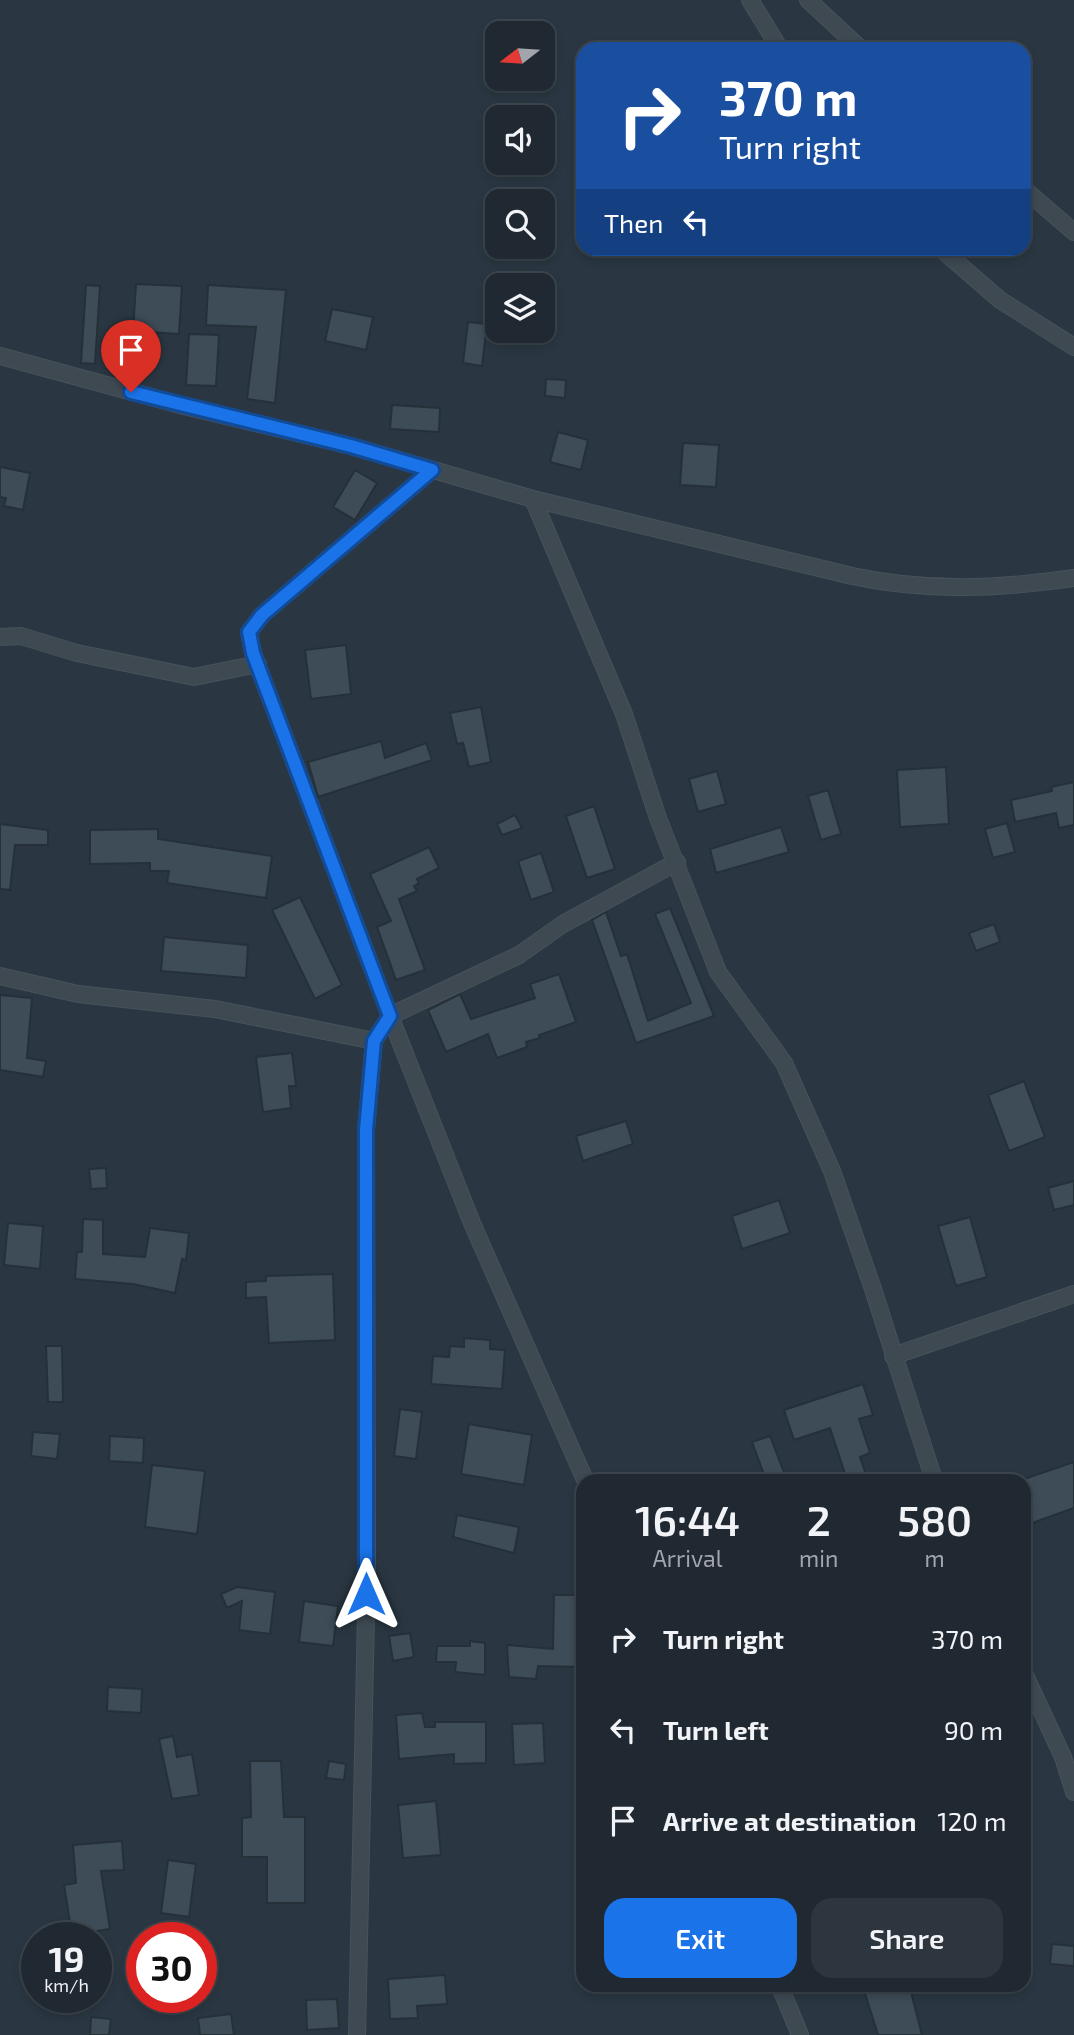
<!DOCTYPE html>
<style>
:root{--surface:#202932;--page:#2d353e;--text:#f1f3f6;--muted:#a2a6ac;--line:#3d454d;--accent:#1a73e8}
body{margin:0;font-family:"Exo 2",sans-serif;background:var(--page);color:var(--text);height:100vh;display:flex;flex-direction:column;font-size:26px;white-space:nowrap}
*{box-sizing:border-box;margin:0}
p{font-size:23px;color:var(--muted)}
.icon{flex:none;width:38px;height:38px;fill:none;stroke:currentColor;stroke-width:2;stroke-linecap:round;stroke-linejoin:round}
.map{position:relative;flex:1;overflow:hidden}
.details{position:absolute;left:576px;top:1474px;width:455px;height:518px;display:flex;flex-direction:column;background:var(--surface);border-radius:21px;box-shadow:0 4px 10px #0003,0 0 0 2px var(--line)}
.details>*{flex:none}
.hud{position:absolute;left:576px;top:42px;width:455px;height:214px;border-radius:21px;box-shadow:0 4px 10px #0003,0 0 0 2px var(--line);background:#1a4fa0;color:#fff;overflow:hidden}
.needle{width:46px;rotate:253deg}
.tools{position:absolute;left:485px;top:21px;display:grid;gap:14px}
.tools a{display:grid;place-items:center;width:70px;height:70px;border-radius:14px;background:var(--surface);box-shadow:0 4px 10px #0003,0 0 0 2px var(--line);font-size:35px}
.speed{position:absolute;left:21px;top:1922px;display:flex;gap:14px;font-size:35px;font-weight:700;text-align:center}
.speed>*{display:grid;place-content:center;width:91px;height:91px;border-radius:50%;background:var(--surface);box-shadow:0 4px 10px #0003,0 0 0 2px var(--line);line-height:1}
.speed small{font-size:18px;font-weight:400}
.speed .limit{border:10px solid #d22;background:#fff;color:#111}
.pin{position:absolute;display:grid;place-items:center;width:60px;height:60px;color:#fff;margin:-72px -30px;border-radius:50% 50% 50% 0;rotate:-45deg;box-shadow:0 0 7px #0007}
.pin .icon{rotate:45deg}
.me{position:absolute;width:77px;margin:-38px;rotate:0deg;stroke-linejoin:round;filter:drop-shadow(0 0 5px #0008)}
.turn{display:flex;align-items:center;gap:24px;height:147px;padding:0 28px;font-size:32px}
.turn .icon{width:91px;height:91px;stroke-width:2.5}
.turn b{display:block;font-size:49px;line-height:60px}
.then{display:flex;align-items:center;height:66px;padding:0 28px;background:#0003;gap:14px;font-size:26px}
.eta{display:flex;justify-content:space-evenly;align-items:center;height:119px;text-align:center}
.eta b{font-size:42px;font-weight:600;line-height:49px}
.cta{display:flex;gap:14px;margin-top:auto;padding:14px 28px}
.cta a{flex:1;height:80px;border-radius:21px;background:var(--accent);color:#fff;font-size:28px;font-weight:600;line-height:80px;text-align:center}
.cta a+a{background:var(--page);color:var(--text)}
ul{padding:0;list-style:none}
li{display:flex;align-items:center;gap:21px;height:91px;padding:0 28px}
li div{flex:1}
li b{display:block;font-size:26px}
li em{font-style:normal}
.map>svg:first-child{display:block}
.building{fill:#3d4c57;stroke:#253039;stroke-width:2}
.lines{fill:none;stroke-linecap:round;stroke-linejoin:round}
.street-casing{stroke:#48525b;stroke-width:18}
.street{stroke:#3e4952;stroke-width:16}
.route-casing{stroke:#114b97;stroke-width:18}
.route{stroke:#1a73e8;stroke-width:12}
</style>
<div class="map">
<svg width="1074" height="2035" viewBox="0 0 1074 2035">
<rect width="100%" height="100%" fill="#2a3742"/>
<path class="building" d="M136,284L182,286L179,334L133,331Z
M86,285L100,286L95,364L81,363Z
M208,285L286,290L275,403L247,399L256,327L206,325Z
M332,309L373,317L366,350L325,341Z
M468,322L487,324L482,366L463,363Z
M189,334L219,335L216,386L186,385Z
M546,379L566,380L565,398L545,396Z
M392,405L440,408L439,432L390,429Z
M558,432L588,440L581,470L550,462Z
M683,443L719,445L716,487L680,485Z
M0,467L30,473L23,510L4,506L6,498L0,497Z
M355,470L377,483L355,520L333,507Z
M346,645L351,694L311,699L305,650Z
M481,707L491,762L469,767L463,743L457,744L450,713Z
M381,741L385,758L426,743L432,760L318,797L308,762Z
M946,767L949,824L900,827L897,770Z
M717,771L726,804L698,812L689,779Z
M1074,782V825L1059,828L1056,813L1015,822L1011,800L1052,791L1051,787Z
M828,790L841,834L821,840L808,796Z
M594,806L615,869L587,878L566,816Z
M515,815L522,828L502,835L497,824Z
M1007,823L1015,852L993,858L985,829Z
M0,824L48,830V845H15L10,890L0,889Z
M781,827L789,852L716,873L710,849Z
M158,829V839L272,856L266,898L167,883L169,871H150V863L90,864V830Z
M429,847L439,868L417,879L419,883L414,886L417,891L399,899L425,970L396,980L377,927L391,921L370,874Z
M541,853L554,892L531,900L518,861Z
M300,897L342,985L315,999L272,910Z
M670,908L714,1016L636,1043L592,920L606,912L621,956L627,954L648,1021L691,1003L655,914Z
M994,924L1000,942L976,951L969,933Z
M164,937L248,945L246,978L161,971Z
M559,974L576,1022L539,1035L540,1038L526,1042L527,1047L497,1058L488,1034L446,1052L428,1010L460,994L471,1019L535,998L530,984Z
M0,995L32,998L27,1058L46,1061L43,1077L0,1070Z
M292,1053L296,1086H289L291,1108L263,1112L256,1057Z
M1024,1081L1045,1137L1009,1151L988,1095Z
M626,1121L633,1144L583,1161L576,1136Z
M106,1168L107,1188L91,1189L89,1169Z
M1074,1181V1205L1054,1210L1048,1188Z
M779,1200L790,1233L742,1249L732,1216Z
M970,1217L987,1277L956,1286L938,1226Z
M83,1219L103,1220V1254L145,1257L150,1228L189,1233L186,1260L182,1259L175,1293L133,1284L75,1279L77,1252H82Z
M8,1223L43,1226L40,1269L4,1265Z
M333,1274L335,1340L269,1343L266,1297L246,1298V1282L266,1281V1276Z
M464,1338L490,1340V1349L505,1350L502,1389L431,1384L433,1356L449,1357L450,1346L464,1347Z
M46,1346H62L63,1402H48Z
M863,1384L873,1415L859,1419L870,1453L860,1457L868,1480H847L830,1428L794,1440L784,1410Z
M400,1409L422,1412L416,1459L394,1456Z
M469,1424L532,1435L524,1485L461,1474Z
M33,1432L60,1434L57,1459L31,1456Z
M110,1436L144,1438L143,1463L109,1461Z
M770,1436L787,1480H766L752,1442Z
M1074,1462V1508L1024,1526V1479Z
M152,1465L205,1471L197,1534L145,1527Z
M457,1515L519,1527L514,1553L453,1537Z
M237,1587L275,1592L270,1634L239,1630L242,1601L227,1608L221,1594Z
M554,1595H583L582,1667L538,1666L536,1679L509,1677L507,1645L553,1649Z
M304,1601L338,1606L333,1646L299,1642Z
M410,1633L414,1657L393,1661L389,1636Z
M470,1641L485,1643V1675L455,1672L456,1662H436L437,1646H470Z
M108,1687L142,1689L141,1713L107,1711Z
M422,1713L425,1727H435V1722H486V1763L454,1764V1754L399,1759L396,1715Z
M543,1723L545,1763L514,1765L512,1724Z
M173,1736L177,1757L192,1754L199,1795L172,1799L159,1739Z
M250,1761H281L284,1817H305V1903H267V1857H242V1818L251,1817Z
M329,1761L346,1764L344,1780L326,1778Z
M436,1801L441,1855L403,1858L398,1805Z
M122,1841L124,1870L101,1871L110,1929L72,1935L64,1885L76,1883L73,1845Z
M168,1860L196,1864L189,1917L161,1913Z
M1052,1944L1074,1946V1966L1050,1964Z
M445,1975L447,2004L417,2006L418,2018L390,2019L388,1979Z
M862,1984H909L922,2035H878Z
M337,1999L339,2028L307,2030L306,2000Z
M231,2014L234,2035H200L198,2018Z
M91,2017L111,2019L109,2035H90Z"/>
<g class="lines">
<g class="street-casing">
<path id="street" d="M750,0L780,49
M808,0L861,49
M1024,189L1074,232
M940,248L1000,300L1074,347
M0,356L184,406L351,446L533,499L852,576C927,592 998,589 1074,578
M533,499L624,714L658,818L718,972L784,1063L832,1171L873,1289L934,1480
M0,637L21,636L77,653L194,677L258,664
M0,976L78,994L215,1009L374,1041L390,1016L253,653L249,632L262,615L432,470
M893,1356L1074,1294
M585,1480L472,1223L390,1016L519,955L563,924L677,862
M1024,1673L1063,1757L1074,1792
M779,1984L800,2035
M357,2035L367,1569L366,1130L374,1041"/>
</g>
<use href="#street" class="street"/>
</g>
<g class="lines">
<g class="route-casing">
<path id="route" d="M131,392L351,446L432,470L262,615L249,632L253,653L390,1016L374,1041L366,1130V1594"/>
</g>
<use href="#route" class="route"/>
</g>
</svg>
<div class="tools">
<a><svg class="needle" viewBox="-14 -14 28 28"><path d="M0-13l5 13h-10z" fill="#e53935"/><path d="M0 13l5-13h-10z" fill="#a2a6ac"/></svg></a>
<a><svg class="icon" aria-label="sound" viewBox="0 0 24 24"><path d="M4 9h4l5-4v14l-5-4H4zM17 9q2 3 0 6"/></svg></a>
<a><svg class="icon" aria-label="search" viewBox="0 0 24 24"><circle cx="10" cy="10" r="6"/><path d="M15 15l6 6"/></svg></a>
<a><svg class="icon" aria-label="layers" viewBox="0 0 24 24"><path d="M12 4l9 5-9 5-9-5zM3 14l9 5 9-5"/></svg></a>
</div>
<div class="speed"><div>19<small>km/h</small></div><div class="limit">30</div></div>
<div class="pin" style="left:131px;top:392px;background:#d93025"><svg class="icon" aria-label="arrive" viewBox="0 0 24 24"><path d="M6 21V4h12l-3 4 3 4H6"/></svg></div>
<svg class="me" style="left:366px;top:1594px" viewBox="-20 -20 40 40"><path d="M0-17L14 15 0 8-14 15z" fill="#1a73e8" stroke="#fff" stroke-width="4"/></svg>
<div class="hud">
<div class="turn"><svg class="icon" aria-label="right" viewBox="0 0 24 24"><path d="M7 20v-9h11M14 6l5 5-5 5"/></svg><div><b>370 m</b>Turn right</div></div>
<div class="then">Then<svg class="icon" aria-label="left" viewBox="0 0 24 24"><path d="M17 20v-9H6M10 6l-5 5 5 5"/></svg></div>
</div>
<section class="details">
<div class="eta">
<div><b>16:44</b><p>Arrival</p></div>
<div><b>2</b><p>min</p></div>
<div><b>580</b><p>m</p></div>
</div>
<ul>
<li><svg class="icon" aria-label="right" viewBox="0 0 24 24"><path d="M7 20v-9h11M14 6l5 5-5 5"/></svg><div><b>Turn right</b></div><em>370 m</em></li>
<li><svg class="icon" aria-label="left" viewBox="0 0 24 24"><path d="M17 20v-9H6M10 6l-5 5 5 5"/></svg><div><b>Turn left</b></div><em>90 m</em></li>
<li><svg class="icon" aria-label="arrive" viewBox="0 0 24 24"><path d="M6 21V4h12l-3 4 3 4H6"/></svg><div><b>Arrive at destination</b></div><em>120 m</em></li>
</ul>
<div class="cta"><a>Exit</a><a>Share</a></div>
</section>
</div>
